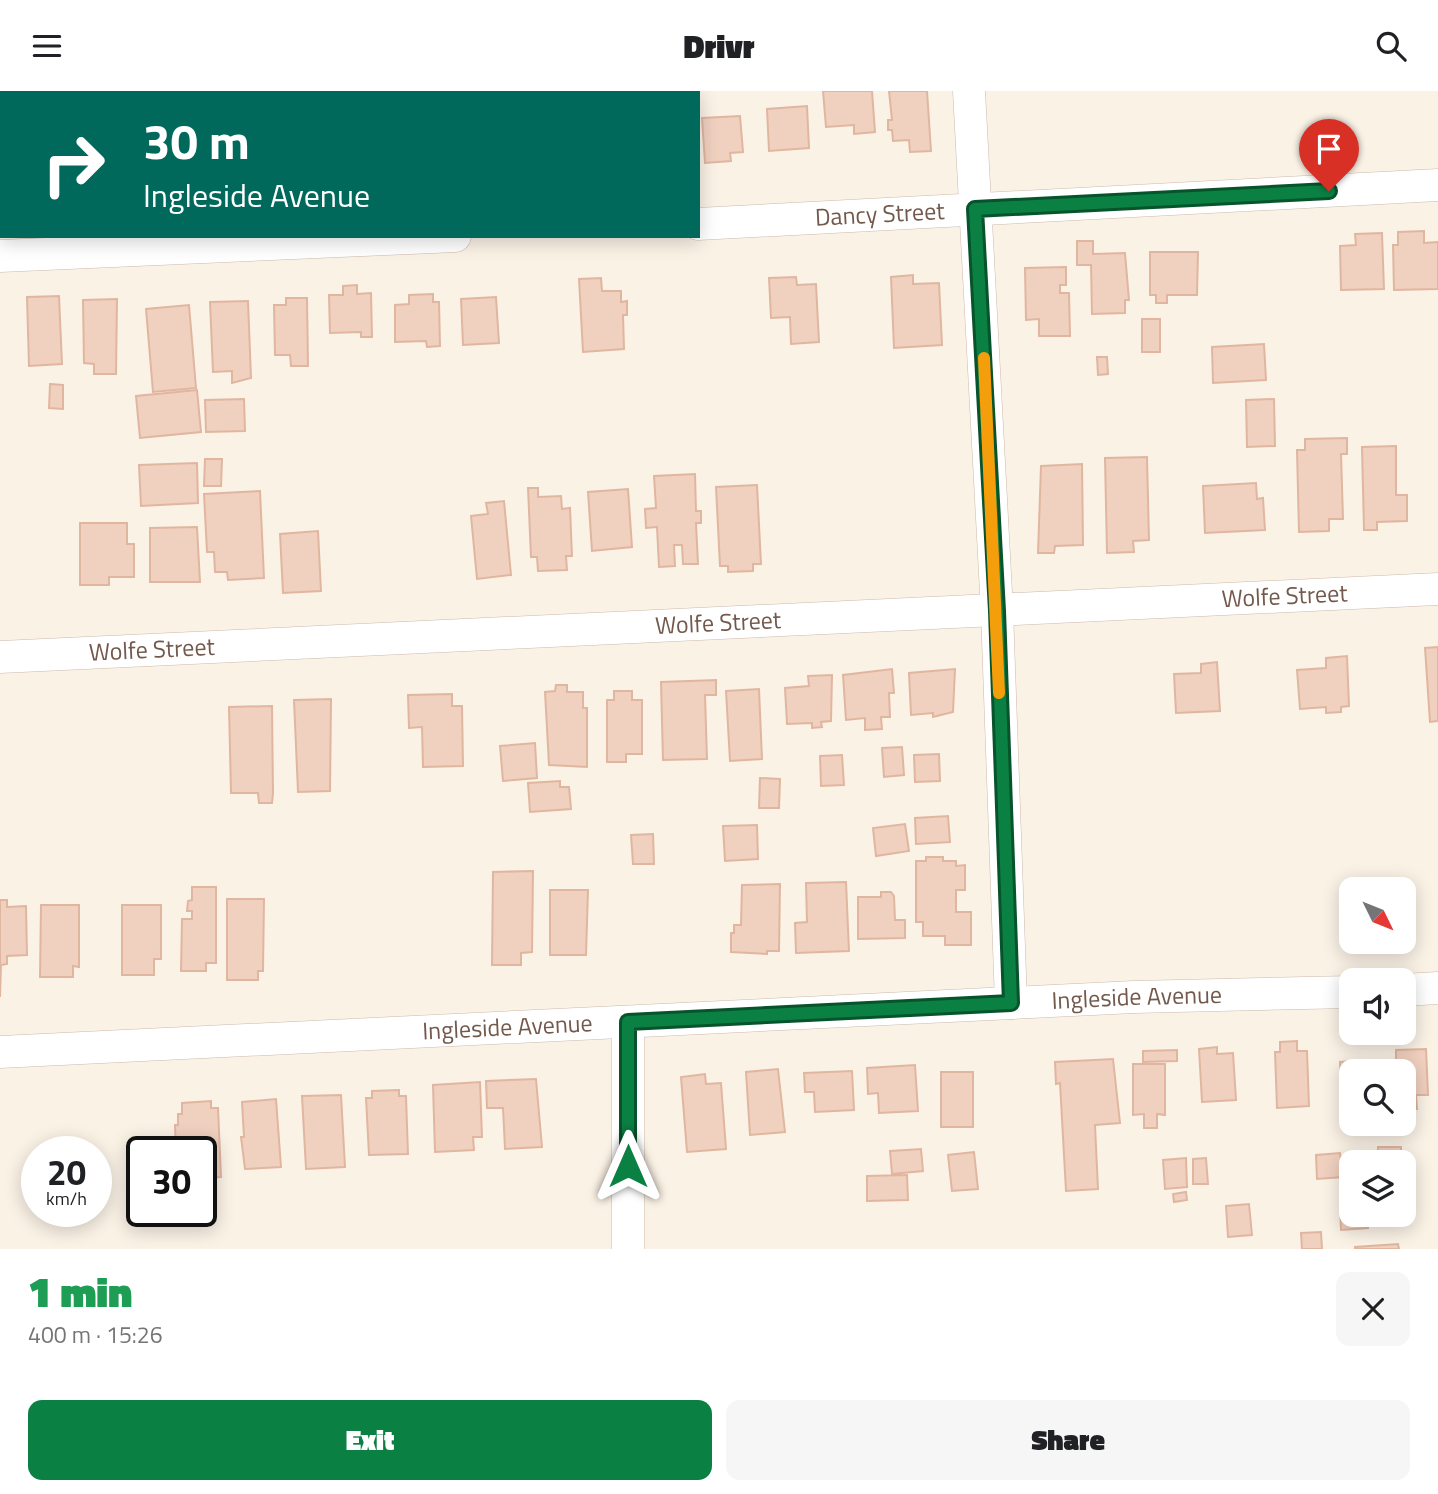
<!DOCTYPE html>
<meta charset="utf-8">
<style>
:root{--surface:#fff;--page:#f6f6f6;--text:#202124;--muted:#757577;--accent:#0b8043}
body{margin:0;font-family:"Titillium Web",sans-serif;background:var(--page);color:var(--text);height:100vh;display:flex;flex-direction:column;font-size:26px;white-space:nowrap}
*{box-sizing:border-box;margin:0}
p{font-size:23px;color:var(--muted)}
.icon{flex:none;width:38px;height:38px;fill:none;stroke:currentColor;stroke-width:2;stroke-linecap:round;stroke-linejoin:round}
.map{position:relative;height:1158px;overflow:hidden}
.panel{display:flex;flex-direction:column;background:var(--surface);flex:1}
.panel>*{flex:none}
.guide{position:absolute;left:0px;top:0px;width:700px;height:147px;box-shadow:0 4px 18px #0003;background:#00695c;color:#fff;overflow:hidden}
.needle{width:46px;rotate:133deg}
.tools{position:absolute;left:1339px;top:786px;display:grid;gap:14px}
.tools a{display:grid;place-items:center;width:77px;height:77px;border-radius:14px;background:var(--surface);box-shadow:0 4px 18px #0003;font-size:35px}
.speed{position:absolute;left:21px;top:1045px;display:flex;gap:14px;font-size:35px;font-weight:700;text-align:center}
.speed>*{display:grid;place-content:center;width:91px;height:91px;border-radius:50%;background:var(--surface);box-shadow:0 4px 18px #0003;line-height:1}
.speed small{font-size:18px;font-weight:400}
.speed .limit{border:4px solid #111;border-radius:10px;background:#fff;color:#111}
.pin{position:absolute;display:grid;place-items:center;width:60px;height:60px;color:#fff;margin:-72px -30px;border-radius:50% 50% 50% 0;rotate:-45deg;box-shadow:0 0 7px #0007}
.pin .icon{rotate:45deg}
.me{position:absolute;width:77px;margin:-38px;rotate:0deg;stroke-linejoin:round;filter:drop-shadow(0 0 5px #0008)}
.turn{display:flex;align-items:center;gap:24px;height:147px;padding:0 28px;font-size:32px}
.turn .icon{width:91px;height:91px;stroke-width:2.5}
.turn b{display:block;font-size:49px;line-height:60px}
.round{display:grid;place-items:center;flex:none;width:74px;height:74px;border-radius:14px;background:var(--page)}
.headline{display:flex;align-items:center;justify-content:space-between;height:119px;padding:0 28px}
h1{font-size:42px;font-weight:800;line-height:52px;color:#1e9e55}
.action{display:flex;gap:14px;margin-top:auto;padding:14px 28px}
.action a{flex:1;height:80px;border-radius:14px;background:var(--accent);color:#fff;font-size:28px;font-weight:800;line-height:80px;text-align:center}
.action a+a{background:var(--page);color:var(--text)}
header{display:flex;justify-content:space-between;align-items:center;height:91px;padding:0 28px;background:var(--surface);font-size:32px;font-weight:800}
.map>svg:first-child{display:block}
.building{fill:#f0d0bf;stroke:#e1b6a0;stroke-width:2}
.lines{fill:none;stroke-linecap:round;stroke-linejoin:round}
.minor-casing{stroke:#cdb9ac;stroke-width:33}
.minor{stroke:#fff;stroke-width:32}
.route-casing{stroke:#07532c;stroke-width:18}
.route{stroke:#0b8043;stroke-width:12}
.slow{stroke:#f59e0b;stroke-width:12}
.labels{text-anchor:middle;stroke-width:7;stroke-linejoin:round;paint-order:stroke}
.street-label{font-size:24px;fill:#73584c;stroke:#fef6ec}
</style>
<header><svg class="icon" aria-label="menu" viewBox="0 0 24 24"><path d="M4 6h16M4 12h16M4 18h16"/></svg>Drivr<svg class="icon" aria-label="search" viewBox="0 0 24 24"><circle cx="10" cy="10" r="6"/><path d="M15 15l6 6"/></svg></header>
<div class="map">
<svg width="1438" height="1158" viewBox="0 0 1438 1158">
<rect width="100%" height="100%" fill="#fbf2e6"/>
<path class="building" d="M823,0H872L875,41L854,43V34L826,36Z
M889,0H927L931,60L910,61L909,49L893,50L892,39H888V29H892Z
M807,15L809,57L769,60L767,18Z
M740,25L743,61L730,62L731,70L705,72L702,27Z
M1424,140V152L1438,151V198L1394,199L1393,154H1398V141Z
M1382,142L1384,198L1341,199L1340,155L1356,154L1355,143Z
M1077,150H1093V163L1125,162L1129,209H1125V222L1092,223L1091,174H1077Z
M1150,161H1198L1197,204H1167V212H1156V204H1150Z
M1066,176V194H1060V202H1069L1070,245H1039V228L1026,229L1025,177Z
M913,184V193L939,192L942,254L894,257L891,186Z
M796,186L797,194L816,193L819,251L791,253L790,226L771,227L769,187Z
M601,187L602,200H621V211L627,210V224H623L624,258L583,261L579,188Z
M357,194V203L371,202L372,246H361V241L330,242L329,204H343V195Z
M433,203V211H439L440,255L427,256L426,250L395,251V214L409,213V204Z
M59,205L62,273L29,275L27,206Z
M496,206L499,252L463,254L461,208Z
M286,207H307L308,275H291L290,264H275L274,214H286Z
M117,208L116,283H94V273L84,272L83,209Z
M248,210L251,287L232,292V280L213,281L210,211Z
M189,214L196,297L153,301L146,218Z
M1142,228H1160V261H1142Z
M1264,253L1266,289L1213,292L1212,256Z
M1097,266H1107L1108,283L1098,284Z
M50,293L63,294V318L49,317Z
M197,299L201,341L140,347L136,305Z
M244,308L245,340L206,341L205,309Z
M1274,308L1275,355L1247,356L1246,309Z
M1347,347V363H1341L1343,428H1329V440L1299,441L1297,359H1305V348Z
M1396,355V404H1407V430L1377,431V439H1364L1362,356Z
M1147,366L1149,449L1133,450L1134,461L1107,462L1105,367Z
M205,368H222L221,395H204Z
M197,372L198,412L141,415L139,374Z
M1082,373L1083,454L1055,455L1054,462H1038L1041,375Z
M695,383L696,420H701V432H696L698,473H683L682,454H674L675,475L659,476L657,436L646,437L645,418L656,417L654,385Z
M1256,392L1257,408L1263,407L1265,439L1205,442L1203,395Z
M757,394L761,473H753V480L728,481V475H720L716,396Z
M528,397H538V406L561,405L562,418L570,417L572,465H566L567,479L538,480L537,466H531Z
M628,398L632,456L592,460L588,401Z
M260,400L264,487L228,489L227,481H215L214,461H207L204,403Z
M504,410L511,484L477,488L471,425L488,423L486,412Z
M80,432H127V453H134V486H109V494H80Z
M197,436L200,491H150V437Z
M318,440L321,500L283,502L280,443Z
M1438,556V630L1430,631L1425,557Z
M1347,565L1349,615L1341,616V621L1326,622V616L1300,618L1297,579L1326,577V567Z
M1217,571L1220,620L1176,622L1174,583L1201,582V573Z
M892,578L894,602H889L890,626H881L882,638L865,639V627L846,629L843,584Z
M955,578L953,621L933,626V622L911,624L909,582Z
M832,584L831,630L821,631L822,636L812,637V632L787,633L785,597L809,595L808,585Z
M716,589V604H705L707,668L663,669L661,591Z
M556,594H567V601H583V617H587V676L549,674L545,601L555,600Z
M759,598L762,668L730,670L726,600Z
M614,600H632V609H642V663H626V671H607V609H614Z
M452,603V615H462L463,675L423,676L422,636L409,637L408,604Z
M331,608L330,700L298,701L294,609Z
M272,615L273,702L272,712H259L258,702H231L229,616Z
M535,652L537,687L503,690L500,655Z
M902,656L904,684L884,686L882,657Z
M939,663L940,690L915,691L914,664Z
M842,664L844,694L821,695L820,665Z
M760,687L780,688L779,717H759Z
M560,690V696H569L571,718L530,721L528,692Z
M948,725L950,751L916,753L915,727Z
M905,733L909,760L876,765L873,737Z
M757,734L758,768L725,770L723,735Z
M653,743L654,773H633L631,744Z
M926,766H943V770H956V775L965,774V799H956V821H971V854H945V845H923V831H916V770H926Z
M533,780L532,861L521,862V874H492L493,781Z
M846,791L849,860L796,862L795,832L807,831L806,792Z
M780,793L779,860H767V863L731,861V842H734V834H741L742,794Z
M192,796H216V872H206V880H181L182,828H192V820H187L188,810L192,809Z
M550,799H588L586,864H550Z
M881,801H891L894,805L895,829H905V847L858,848V806H881Z
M227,808H264L263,880H258V889H227Z
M0,809H7V816L26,815L27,864L7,865V873L1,874L0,906Z
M41,814H79V876L73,875V886H40Z
M122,814H161V868H154V884H122Z
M1297,950V960H1307L1309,1015L1277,1017L1275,961H1280V951Z
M1217,956V963L1233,962L1236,1009L1202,1011L1199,958Z
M1426,958L1428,1004H1416L1417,1018H1404V980H1396V959Z
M1177,959V970L1143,971V960Z
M1113,968L1120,1032L1095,1034L1098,1098L1066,1100L1060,992L1056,993L1055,971Z
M1367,969L1368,980H1351V1013H1342L1340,971Z
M1133,973H1165V1024L1157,1023V1037H1144V1023L1133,1024Z
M915,974L918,1020L879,1022L878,1002L868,1003L867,977Z
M778,978L785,1041L750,1044L746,981Z
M852,980L854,1019L815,1021L814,1001H805L804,982Z
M941,981H973V1036H941Z
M705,983L706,993L721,992L726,1058L687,1061L681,986Z
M536,988L542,1056L505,1058L503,1017H487L486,990Z
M480,991L482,1046H473L474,1059L435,1061L433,994Z
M399,999V1005H406L408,1063L369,1064L366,1007H372V1000Z
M341,1004L345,1076L306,1078L302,1005Z
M276,1008L281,1076L245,1078L241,1046H244L242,1011Z
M211,1010V1017H218L221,1086L201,1087V1060H176L175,1034H178V1023H182V1012Z
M1378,1056H1401V1071H1378Z
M921,1058L923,1080L892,1083L890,1060Z
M974,1061L978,1098L952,1100L948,1064Z
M1340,1062L1343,1086L1317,1088L1316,1064Z
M1186,1067L1187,1096L1165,1098L1163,1069Z
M1206,1067L1208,1093H1193V1068Z
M907,1084L908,1109L867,1110V1085Z
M1186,1101L1187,1109L1174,1111L1173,1103Z
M1340,1112H1351V1124H1368V1137L1341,1139Z
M1249,1113L1252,1144L1228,1146L1226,1115Z
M1321,1141L1322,1158H1302L1301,1142Z
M1398,1153L1399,1158H1355V1156Z"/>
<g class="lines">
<g class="minor-casing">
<g id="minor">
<path d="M969,0L997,520L1011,912"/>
<path id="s1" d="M698,133L1438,94"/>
<path d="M0,165L455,145"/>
<path id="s2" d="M0,566L1438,498"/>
<path d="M1404,899L1438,897"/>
<path d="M628,931V1158"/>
<path id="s3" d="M0,961L1134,906L1351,901"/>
</g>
</g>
<use href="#minor" class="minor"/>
</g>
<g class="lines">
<g class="route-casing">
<path id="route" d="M628,1075V931L1011,912L997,520L975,118L1329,100"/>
</g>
<use href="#route" class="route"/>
<path class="slow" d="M984,267L999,602"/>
</g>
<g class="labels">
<g class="street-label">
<text dy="8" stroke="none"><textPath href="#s1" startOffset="182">Dancy Street</textPath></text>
<text dy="8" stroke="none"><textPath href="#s2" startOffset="1286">Wolfe Street</textPath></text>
<text dy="8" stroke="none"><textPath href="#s2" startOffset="719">Wolfe Street</textPath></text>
<text dy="8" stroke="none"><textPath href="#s2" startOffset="152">Wolfe Street</textPath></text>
<text dy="8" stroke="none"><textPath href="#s3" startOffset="1138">Ingleside Avenue</textPath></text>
<text dy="8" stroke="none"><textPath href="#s3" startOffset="508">Ingleside Avenue</textPath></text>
</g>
</g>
</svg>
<div class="tools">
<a><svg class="needle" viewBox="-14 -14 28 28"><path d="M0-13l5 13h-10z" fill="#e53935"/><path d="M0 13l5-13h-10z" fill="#757577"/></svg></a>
<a><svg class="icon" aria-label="sound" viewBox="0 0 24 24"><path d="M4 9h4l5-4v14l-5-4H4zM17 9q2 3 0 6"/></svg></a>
<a><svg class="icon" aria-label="search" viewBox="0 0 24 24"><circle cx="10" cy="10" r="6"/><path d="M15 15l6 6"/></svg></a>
<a><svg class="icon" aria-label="layers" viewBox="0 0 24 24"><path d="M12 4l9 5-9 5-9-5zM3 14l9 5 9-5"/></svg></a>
</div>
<div class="speed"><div>20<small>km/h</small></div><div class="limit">30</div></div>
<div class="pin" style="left:1329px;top:100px;background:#d93025"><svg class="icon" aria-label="arrive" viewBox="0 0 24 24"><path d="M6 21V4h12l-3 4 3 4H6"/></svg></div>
<svg class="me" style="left:628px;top:1075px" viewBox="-20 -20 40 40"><path d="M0-17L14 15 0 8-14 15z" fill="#0b8043" stroke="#fff" stroke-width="4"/></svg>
<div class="guide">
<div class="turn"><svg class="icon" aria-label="right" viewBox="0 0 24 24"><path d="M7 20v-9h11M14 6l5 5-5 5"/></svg><div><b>30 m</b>Ingleside Avenue</div></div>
</div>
</div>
<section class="panel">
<div class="headline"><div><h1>1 min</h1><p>400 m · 15:26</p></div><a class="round"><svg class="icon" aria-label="close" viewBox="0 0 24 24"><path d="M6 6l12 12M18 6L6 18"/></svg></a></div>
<div class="action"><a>Exit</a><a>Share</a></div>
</section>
